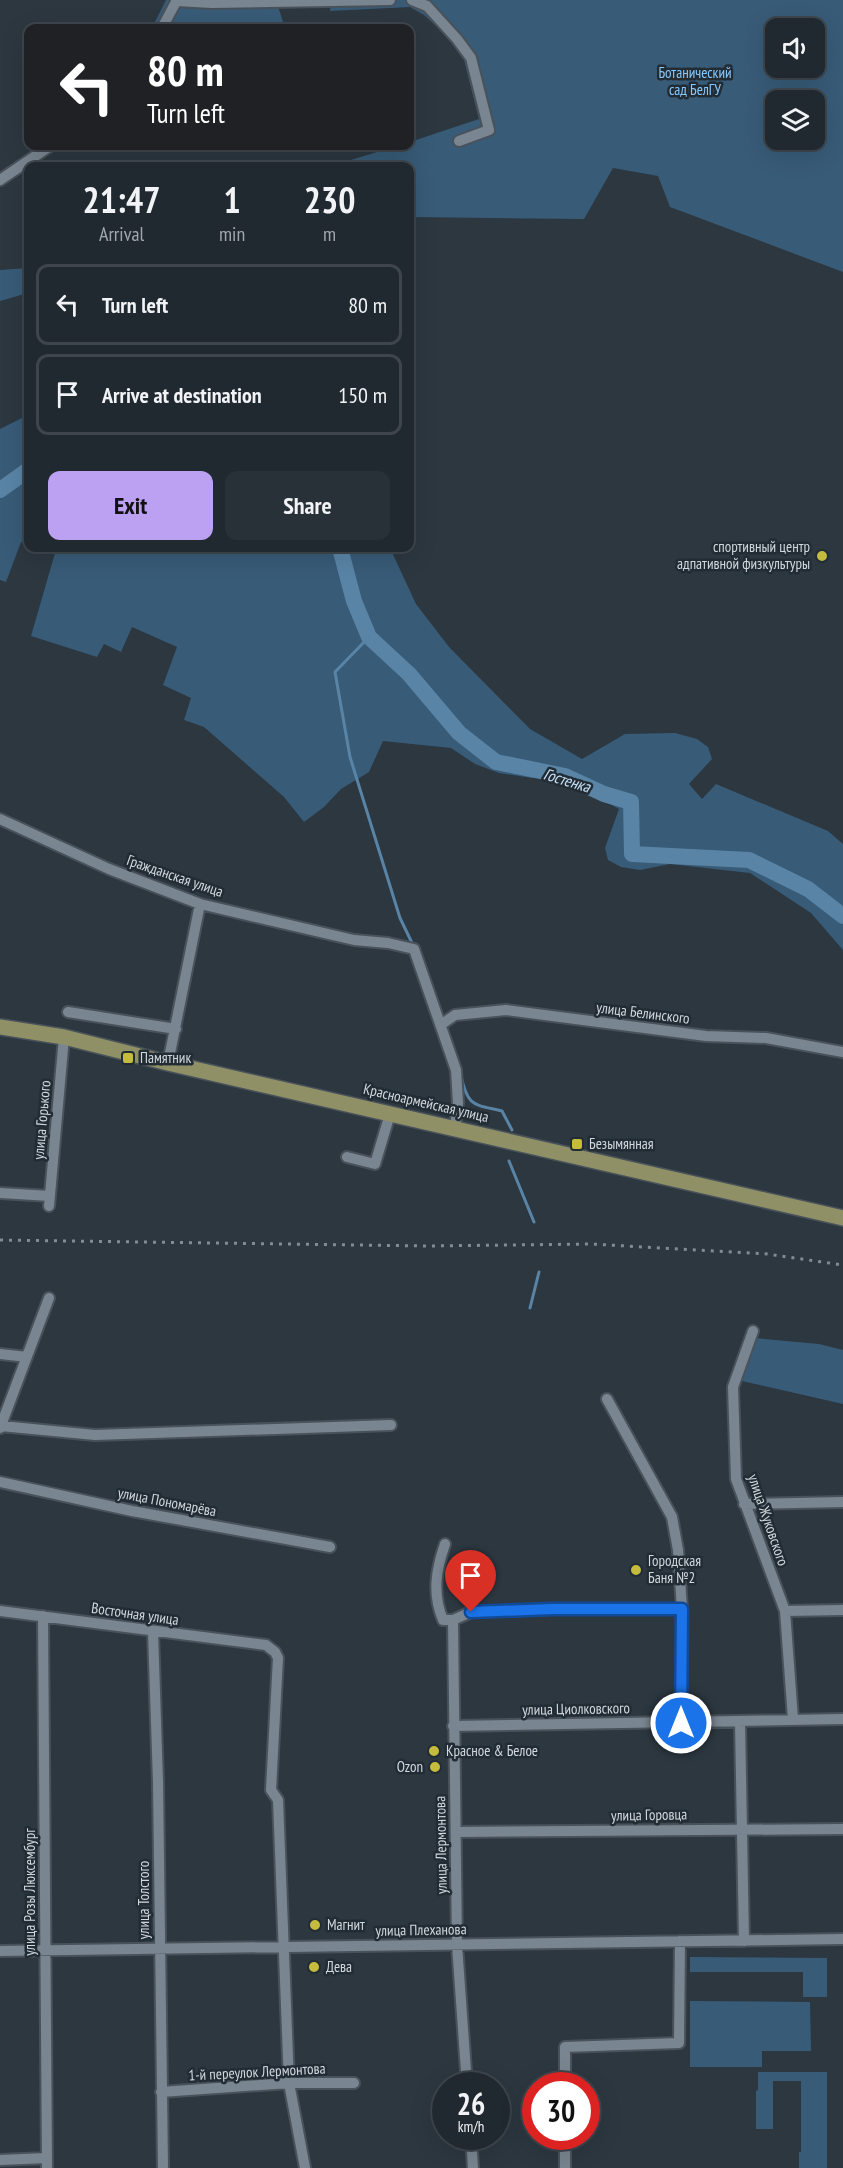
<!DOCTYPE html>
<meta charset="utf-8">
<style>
:root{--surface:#212930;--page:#293138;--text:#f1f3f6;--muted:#a2a6ab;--line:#3e454c;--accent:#bca0f2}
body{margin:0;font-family:"PT Sans Narrow",sans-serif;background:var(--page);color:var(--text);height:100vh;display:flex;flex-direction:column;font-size:22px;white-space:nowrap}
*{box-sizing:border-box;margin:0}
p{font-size:20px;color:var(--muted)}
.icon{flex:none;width:33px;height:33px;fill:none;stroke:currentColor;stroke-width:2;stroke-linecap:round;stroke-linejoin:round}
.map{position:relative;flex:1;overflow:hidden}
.sheet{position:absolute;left:24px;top:162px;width:390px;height:390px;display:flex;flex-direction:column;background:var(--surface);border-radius:12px;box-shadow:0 6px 24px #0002,0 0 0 2px var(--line)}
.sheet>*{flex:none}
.banner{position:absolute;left:24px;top:24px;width:390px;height:126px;border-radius:12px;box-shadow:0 6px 24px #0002,0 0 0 2px var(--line);background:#202124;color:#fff;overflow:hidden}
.tools{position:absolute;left:765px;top:18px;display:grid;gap:12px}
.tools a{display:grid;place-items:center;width:60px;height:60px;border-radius:12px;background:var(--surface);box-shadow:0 6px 24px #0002,0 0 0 2px var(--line);font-size:30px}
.speed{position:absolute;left:432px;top:2072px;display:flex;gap:12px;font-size:30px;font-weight:700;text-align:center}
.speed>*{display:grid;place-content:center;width:78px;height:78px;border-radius:50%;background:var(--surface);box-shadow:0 6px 24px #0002,0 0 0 2px var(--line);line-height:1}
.speed small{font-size:15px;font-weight:400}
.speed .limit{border:9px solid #d22;background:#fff;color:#111}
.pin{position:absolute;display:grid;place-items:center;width:51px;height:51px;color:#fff;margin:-62px -26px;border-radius:50% 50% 50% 0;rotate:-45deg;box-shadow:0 0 6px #0007}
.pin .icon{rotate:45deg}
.me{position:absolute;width:66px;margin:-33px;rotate:0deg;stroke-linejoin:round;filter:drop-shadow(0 0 4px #0008)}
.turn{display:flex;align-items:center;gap:21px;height:126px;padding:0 24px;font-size:27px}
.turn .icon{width:78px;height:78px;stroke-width:2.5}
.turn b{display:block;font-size:42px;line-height:51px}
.eta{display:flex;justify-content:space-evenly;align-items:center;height:102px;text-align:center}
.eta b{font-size:36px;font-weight:700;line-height:42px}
.primary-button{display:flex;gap:12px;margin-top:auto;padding:12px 24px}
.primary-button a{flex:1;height:69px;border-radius:12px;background:var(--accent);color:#111;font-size:24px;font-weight:700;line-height:69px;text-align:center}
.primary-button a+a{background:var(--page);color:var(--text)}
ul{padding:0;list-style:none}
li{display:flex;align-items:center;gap:18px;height:81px;margin:0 12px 9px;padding:0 12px;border:3px solid var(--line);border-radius:12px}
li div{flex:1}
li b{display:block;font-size:22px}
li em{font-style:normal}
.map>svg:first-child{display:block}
.green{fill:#385b77;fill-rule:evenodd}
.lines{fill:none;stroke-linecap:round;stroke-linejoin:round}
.stream{stroke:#5984a6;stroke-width:3}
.river{stroke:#5984a6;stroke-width:16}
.minor-casing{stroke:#49525a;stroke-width:14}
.primary-casing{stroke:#49525a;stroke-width:18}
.minor{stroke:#798590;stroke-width:10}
.primary{stroke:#8f9066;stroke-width:15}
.rail{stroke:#838b93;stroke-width:3;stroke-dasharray:3 6;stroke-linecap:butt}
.route-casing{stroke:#114b97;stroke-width:15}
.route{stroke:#1a73e8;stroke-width:10}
.poi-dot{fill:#c5bc3d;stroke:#222c35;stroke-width:2}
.labels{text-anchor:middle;stroke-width:5;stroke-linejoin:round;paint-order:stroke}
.park-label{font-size:15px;fill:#88c9fe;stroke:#222c35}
.poi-label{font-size:15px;fill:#d1d8de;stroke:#222c35;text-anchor:start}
.street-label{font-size:15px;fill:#d1d8de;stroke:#222c35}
.water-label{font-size:16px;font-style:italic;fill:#c9e2f8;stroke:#222c35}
</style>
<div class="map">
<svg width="843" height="2168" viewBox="0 0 843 2168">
<rect width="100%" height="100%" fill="#2c3740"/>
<path class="green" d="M166,0H276L285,28H146L149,23L154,24Z
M331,0H843V272L670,207L658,176L613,168L584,219L410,217V166H331L397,146H410V142L479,119L461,48L424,15L410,7L330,11ZM776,28H814V68H776ZM776,100H814V140H776Z
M28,268V293L0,301V270Z
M28,415V544L21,542L6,582L0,580V429Z
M39,548H390L416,604L449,647L530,729L582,759L625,734L675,733L697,739L708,747L712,759L689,784L702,799L716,784L828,831L843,844V950L811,913L750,873L670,864L640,870L621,867L608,860L605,848L619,809L572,783L556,779L532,778L499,773L475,764L451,748L383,741L369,772L341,789L324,807L304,822L284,797L204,727L184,720L191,698L163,685L177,647L132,627L121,652L104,644L97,657L31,636L55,553Z
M755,1338L819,1344L843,1350V1404L742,1381Z
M690,1957L827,1958V1997H803V1972H690Z
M690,2001L810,2002L811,2051H762V2067H690Z
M758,2072H827V2168H799V2152H801V2081H773V2129H756V2091L758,2090Z"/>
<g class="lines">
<path class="stream" d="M369,637L335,672L350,757L400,918L413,945
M461,1076C468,1107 473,1104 502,1111L512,1130
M509,1161L534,1222
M530,1308L539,1272"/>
<path class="river" d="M0,490L28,470
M340,548L354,601L369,637L409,674L459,733L496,762L565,776L604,794L631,802L632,854L749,860L808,889L843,916"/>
<g class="minor-casing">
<path id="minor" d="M412,0L427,6L457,39L471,58L489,130L459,141
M177,1L212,3L390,0
M162,28L177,0
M0,180L50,146
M0,819L109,869L200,904L354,940L388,943L414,949L456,1070L458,1103L455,1128
M68,1012L176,1029
M442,1024L455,1015L506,1010L706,1036L766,1038L843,1052
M168,1063L200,904
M347,1157L375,1164L390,1114
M0,1193L50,1196
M49,1206L64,1037
M753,1331L733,1387L736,1479L785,1611L793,1719
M0,1354L27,1357
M607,1399L672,1517L678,1550L682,1609L681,1723
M1,1426L95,1435L391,1425
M0,1428L49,1298
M0,1482L132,1511L330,1547
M744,1504L843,1502
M445,1544C436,1570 432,1594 443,1620H453L471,1612L552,1609H682
M0,1611L266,1645L275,1652L278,1658L271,1790L278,1800L289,2083L305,2168
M785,1611L843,1610
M43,1616L47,2168
M453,1620L457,1945L467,2085
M153,1632L158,1782L163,2168
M740,1722L744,1941
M453,1726L843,1719
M456,1832L843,1829
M0,1951L843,1939
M565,2085V2047L679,2043L680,1941
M161,2092L289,2083H354
M471,2136L473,2168
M565,2136V2168
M0,2160L47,2158"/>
</g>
<g class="primary-casing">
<path id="primary" d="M0,1027L64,1037L168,1063L843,1218"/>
</g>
<use href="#minor" class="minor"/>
<use href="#primary" class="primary"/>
<path class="rail" d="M0,1240L428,1246L591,1244L767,1254L843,1265"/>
</g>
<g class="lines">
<g class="route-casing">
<path id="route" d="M471,1612L552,1609H682L681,1723"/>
</g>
<use href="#route" class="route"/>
</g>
<g class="poi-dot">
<circle cx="822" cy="556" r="6"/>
<rect x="122" y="1052" width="12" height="12" rx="3"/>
<rect x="571" y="1138" width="12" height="12" rx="3"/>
<circle cx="636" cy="1570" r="6"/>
<circle cx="434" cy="1751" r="6"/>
<circle cx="435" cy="1767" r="6"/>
<circle cx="315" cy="1925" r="6"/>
<circle cx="314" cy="1967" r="6"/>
</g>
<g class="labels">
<g class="park-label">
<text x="695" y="78">Ботанический<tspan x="695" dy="17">сад БелГУ</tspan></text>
</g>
<g class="poi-label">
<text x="810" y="552" text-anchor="end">спортивный центр<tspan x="810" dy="17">адпативной физкультуры</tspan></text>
<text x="140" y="1063">Памятник</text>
<text x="589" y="1149">Безымянная</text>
<text x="648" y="1566">Городская<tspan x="648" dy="17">Баня №2</tspan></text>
<text x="446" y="1756">Красное &amp; Белое</text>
<text x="423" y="1772" text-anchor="end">Ozon</text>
<text x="327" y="1930">Магнит</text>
<text x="326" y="1972">Дева</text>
</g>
<g class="street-label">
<text transform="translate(175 876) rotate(19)" y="5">Гражданская улица</text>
<text transform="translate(643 1013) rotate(7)" y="5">улица Белинского</text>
<text transform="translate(426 1103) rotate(13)" y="5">Красноармейская улица</text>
<text transform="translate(42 1120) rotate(-85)" y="5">улица Горького</text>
<text transform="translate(167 1502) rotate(11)" y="5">улица Пономарёва</text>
<text transform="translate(768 1520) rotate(71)" y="5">улица Жуковского</text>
<text transform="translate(135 1614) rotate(8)" y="5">Восточная улица</text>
<text transform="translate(576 1709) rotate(-1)" y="5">улица Циолковского</text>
<text transform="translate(649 1815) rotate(-1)" y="5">улица Горовца</text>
<text transform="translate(441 1845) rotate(-91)" y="5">улица Лермонтова</text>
<text transform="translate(30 1892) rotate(-90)" y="5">улица Розы Люксембург</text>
<text transform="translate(144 1900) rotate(-90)" y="5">улица Толстого</text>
<text transform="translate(421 1930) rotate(-1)" y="5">улица Плеханова</text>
<text transform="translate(257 2072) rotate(-3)" y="5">1-й переулок Лермонтова</text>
</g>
<g class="water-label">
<text transform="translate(567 780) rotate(17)" y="6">Гостенка</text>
</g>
</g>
</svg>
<div class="tools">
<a><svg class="icon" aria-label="sound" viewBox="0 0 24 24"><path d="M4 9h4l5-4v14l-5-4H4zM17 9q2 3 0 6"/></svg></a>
<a><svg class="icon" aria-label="layers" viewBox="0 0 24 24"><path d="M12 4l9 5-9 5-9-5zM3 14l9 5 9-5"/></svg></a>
</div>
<div class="speed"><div>26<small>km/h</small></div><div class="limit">30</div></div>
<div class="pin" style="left:471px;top:1612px;background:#d93025"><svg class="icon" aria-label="arrive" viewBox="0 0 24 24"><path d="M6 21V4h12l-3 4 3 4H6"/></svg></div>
<svg class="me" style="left:681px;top:1723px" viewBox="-20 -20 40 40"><circle r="17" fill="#1a73e8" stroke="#fff" stroke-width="3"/><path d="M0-11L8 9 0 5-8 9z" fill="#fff"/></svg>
<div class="banner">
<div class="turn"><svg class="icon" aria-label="left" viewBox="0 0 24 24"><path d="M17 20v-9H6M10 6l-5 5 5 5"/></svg><div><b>80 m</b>Turn left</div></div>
</div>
<section class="sheet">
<div class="eta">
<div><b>21:47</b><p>Arrival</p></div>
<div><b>1</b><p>min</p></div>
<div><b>230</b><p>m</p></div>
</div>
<ul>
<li><svg class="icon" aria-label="left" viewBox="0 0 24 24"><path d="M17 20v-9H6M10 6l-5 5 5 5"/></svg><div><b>Turn left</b></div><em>80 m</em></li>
<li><svg class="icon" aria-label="arrive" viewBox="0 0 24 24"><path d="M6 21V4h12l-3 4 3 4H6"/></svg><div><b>Arrive at destination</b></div><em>150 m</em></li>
</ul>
<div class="primary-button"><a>Exit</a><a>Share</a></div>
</section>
</div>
